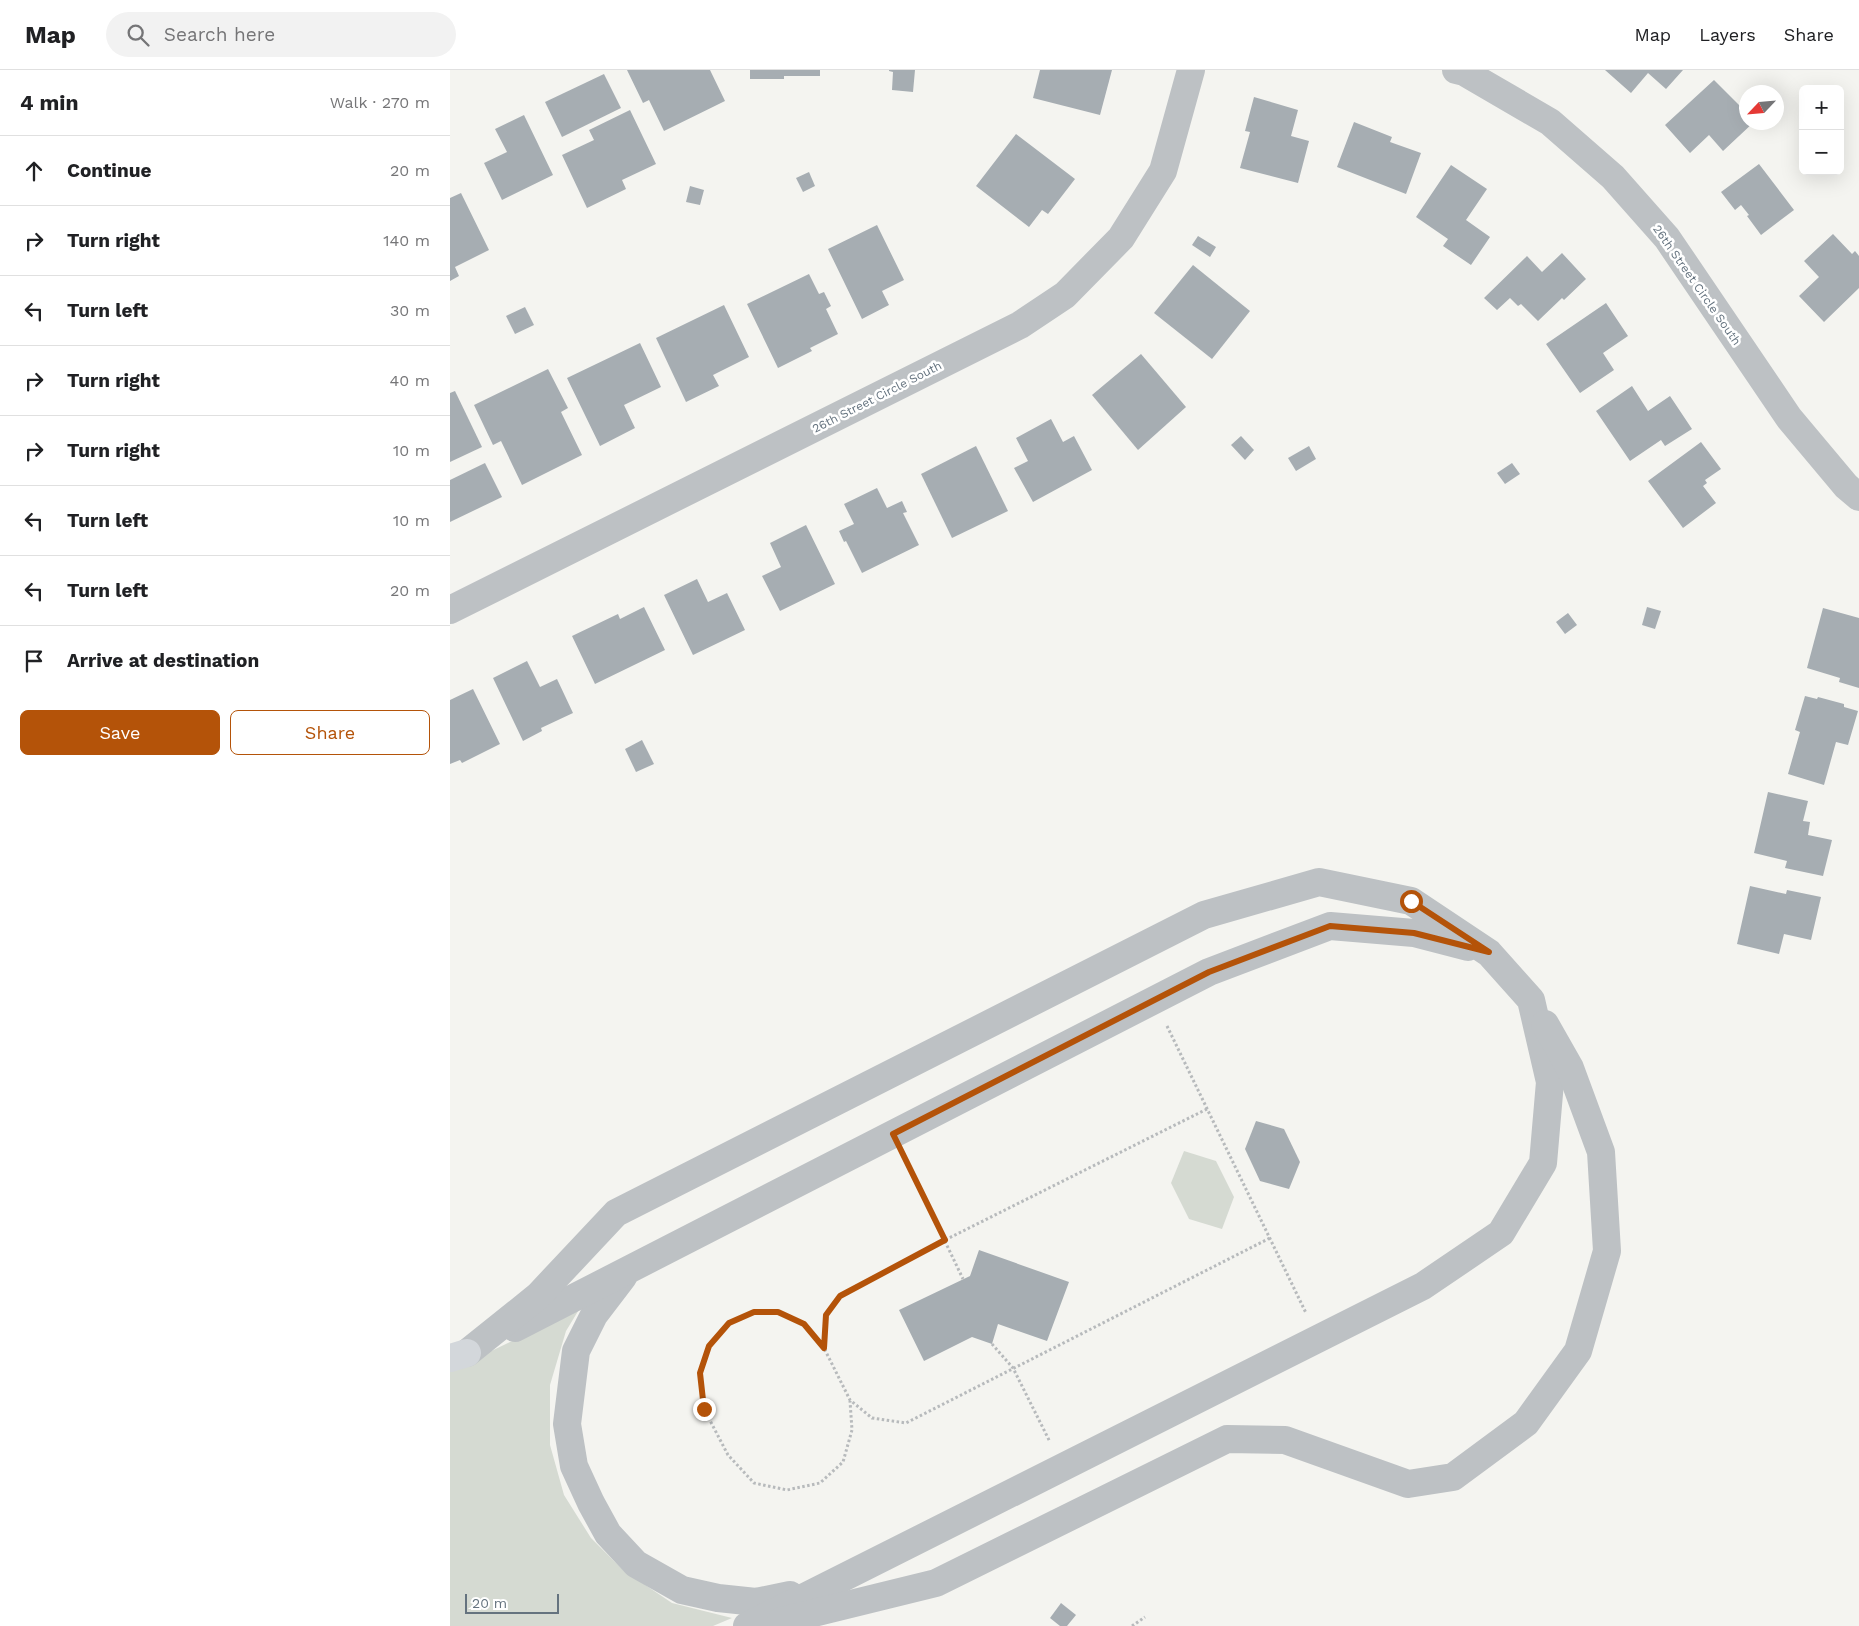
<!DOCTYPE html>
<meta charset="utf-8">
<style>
:root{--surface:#fff;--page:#f2f2f2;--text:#202124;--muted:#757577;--line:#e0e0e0;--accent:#b45309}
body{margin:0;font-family:"Work Sans",sans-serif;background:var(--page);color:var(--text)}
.controls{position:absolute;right:15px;top:15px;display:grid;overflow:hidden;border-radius:8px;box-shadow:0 5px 20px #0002}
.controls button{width:45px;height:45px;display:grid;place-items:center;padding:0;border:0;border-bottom:1px solid var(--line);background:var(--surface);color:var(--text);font:25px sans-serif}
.compass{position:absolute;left:1289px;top:15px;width:45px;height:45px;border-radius:50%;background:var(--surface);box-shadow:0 5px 20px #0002;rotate:244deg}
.scale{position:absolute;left:15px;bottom:12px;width:94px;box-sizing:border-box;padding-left:5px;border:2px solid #65737f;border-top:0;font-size:14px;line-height:18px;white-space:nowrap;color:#65737f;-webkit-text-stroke:4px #fff;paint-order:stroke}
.stop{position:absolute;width:15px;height:15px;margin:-11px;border:4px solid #b45309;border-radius:50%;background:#fff}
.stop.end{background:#b45309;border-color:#fff;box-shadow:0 1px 5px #0008}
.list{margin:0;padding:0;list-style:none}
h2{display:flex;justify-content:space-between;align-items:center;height:65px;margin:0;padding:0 20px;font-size:21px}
h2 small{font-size:16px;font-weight:400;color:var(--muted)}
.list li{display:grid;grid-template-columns:32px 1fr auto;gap:15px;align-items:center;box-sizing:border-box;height:70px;padding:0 20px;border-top:1px solid var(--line)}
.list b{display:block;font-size:19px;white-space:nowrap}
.list em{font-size:16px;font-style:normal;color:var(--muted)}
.actions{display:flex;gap:10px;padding:15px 20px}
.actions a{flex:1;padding:11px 0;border:1px solid var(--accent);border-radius:8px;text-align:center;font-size:18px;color:var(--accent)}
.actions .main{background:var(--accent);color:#fff}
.icon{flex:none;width:28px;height:28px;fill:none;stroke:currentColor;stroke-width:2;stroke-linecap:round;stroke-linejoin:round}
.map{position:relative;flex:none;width:1409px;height:1556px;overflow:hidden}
header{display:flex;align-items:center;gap:30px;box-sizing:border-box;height:70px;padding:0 25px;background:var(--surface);border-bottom:1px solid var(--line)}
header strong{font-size:24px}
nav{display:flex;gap:28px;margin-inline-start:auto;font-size:18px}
.search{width:350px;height:45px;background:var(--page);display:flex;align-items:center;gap:12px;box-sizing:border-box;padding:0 18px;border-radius:28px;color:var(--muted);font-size:19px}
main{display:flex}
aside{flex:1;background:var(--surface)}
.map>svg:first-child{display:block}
.green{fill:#d5dad2}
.building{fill:#a6adb2}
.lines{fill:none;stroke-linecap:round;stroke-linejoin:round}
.path{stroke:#b7babc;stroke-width:3;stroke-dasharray:2.5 2.5;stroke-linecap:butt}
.minor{stroke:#bdc1c4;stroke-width:28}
.highway{stroke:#d3d7db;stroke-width:28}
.route{stroke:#b45309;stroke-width:6}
.labels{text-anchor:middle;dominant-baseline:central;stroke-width:5;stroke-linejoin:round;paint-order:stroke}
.street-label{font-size:12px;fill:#65737f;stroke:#fff}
</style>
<header>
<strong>Map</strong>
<div class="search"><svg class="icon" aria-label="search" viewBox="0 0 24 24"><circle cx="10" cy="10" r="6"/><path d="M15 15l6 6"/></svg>Search here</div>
<nav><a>Map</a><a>Layers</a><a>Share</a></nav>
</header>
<main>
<aside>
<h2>4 min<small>Walk · 270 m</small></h2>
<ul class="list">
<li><svg class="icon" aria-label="ahead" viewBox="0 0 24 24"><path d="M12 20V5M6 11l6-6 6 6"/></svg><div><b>Continue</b></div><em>20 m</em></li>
<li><svg class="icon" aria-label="right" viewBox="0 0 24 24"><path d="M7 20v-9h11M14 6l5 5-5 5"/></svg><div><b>Turn right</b></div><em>140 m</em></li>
<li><svg class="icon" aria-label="left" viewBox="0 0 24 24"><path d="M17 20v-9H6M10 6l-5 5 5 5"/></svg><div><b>Turn left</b></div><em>30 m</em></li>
<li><svg class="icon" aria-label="right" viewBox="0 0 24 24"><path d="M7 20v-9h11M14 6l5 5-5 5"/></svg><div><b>Turn right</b></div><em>40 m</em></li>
<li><svg class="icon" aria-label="right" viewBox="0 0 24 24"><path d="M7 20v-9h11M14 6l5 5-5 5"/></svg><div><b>Turn right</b></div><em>10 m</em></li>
<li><svg class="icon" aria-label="left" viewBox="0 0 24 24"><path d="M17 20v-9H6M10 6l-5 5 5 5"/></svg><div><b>Turn left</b></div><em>10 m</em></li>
<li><svg class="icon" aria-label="left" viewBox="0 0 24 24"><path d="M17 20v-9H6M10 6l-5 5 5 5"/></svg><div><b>Turn left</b></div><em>20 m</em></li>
<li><svg class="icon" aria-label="arrive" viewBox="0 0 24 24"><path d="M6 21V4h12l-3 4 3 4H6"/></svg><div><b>Arrive at destination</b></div></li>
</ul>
<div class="actions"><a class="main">Save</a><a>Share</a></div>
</aside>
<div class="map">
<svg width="1409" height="1556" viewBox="0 0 1409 1556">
<rect width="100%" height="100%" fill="#f4f4f0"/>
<g class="green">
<path d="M734,1081l32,10 18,36 -12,32 -33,-10 -18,-36z"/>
<path d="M130,1238l-14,23 -16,54v60l14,50 27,43 32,32 49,33 60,15 -19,8h-263v-255z"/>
</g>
<g class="building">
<path d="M177,0h83l15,31 -61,30 -15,-31 -6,3z"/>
<path d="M300,0h70v6h-36v3h-34z"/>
<path d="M439,0h26l-2,22 -21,-2 1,-18 -4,-1z"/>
<path d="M590,0h72l-12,45 -67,-17z"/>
<path d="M1155,0h78l-17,19 -18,-16 -17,20z"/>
<path d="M154,4l17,34 -59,29 -17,-35z"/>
<path d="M1264,10l32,32v10h8l-31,29 -14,-16 -19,18 -25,-28z"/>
<path d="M804,27l44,13 -7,26 18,5 -11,42 -58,-15 10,-36 -5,-1z"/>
<path d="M180,40l26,54 -34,16 4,9 -39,19 -25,-53 32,-15 -5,-10z"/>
<path d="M74,45l29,60 -51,25 -18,-37 23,-11 -12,-23z"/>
<path d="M904,52l38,15 -2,5 31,11 -15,41 -69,-27z"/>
<path d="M566,64l59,45 -27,35 -6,-4 -13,17 -53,-41z"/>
<path d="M1309,94l35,46 -33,25 -14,-19 2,-1 -8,-10 -6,5 -14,-18z"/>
<path d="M1001,95l36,24 -21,31 24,17 -19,28 -28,-19 5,-7 -32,-22z"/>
<path d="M359,102l6,14 -12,6 -7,-14z"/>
<path d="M240,116l14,4 -4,15 -14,-3z"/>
<path d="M11,123l28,57 -34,17 4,9 -9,5v-83z"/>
<path d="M427,155l27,55 -22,11 7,14 -27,14 -34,-70z"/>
<path d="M1383,164l19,20 3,-3 4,5v32l-35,34 -25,-26 20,-19 -15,-16z"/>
<path d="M748,166l18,11 -6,10 -18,-12z"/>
<path d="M1112,183l24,26 -22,21 -2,-2 -24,23 -17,-17 -3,2 -8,-8 -13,12 -13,-12 43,-42 15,16z"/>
<path d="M743,195l57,46 -38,48 -58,-46z"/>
<path d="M359,204l10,20 5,-2 7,14 -5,3 12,25 -28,14 2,3 -34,17 -31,-64z"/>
<path d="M1156,233l22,33 -25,17 11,17 -34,23 -34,-49z"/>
<path d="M274,235l25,52 -36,18 6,11 -33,16 -30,-64z"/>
<path d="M75,237l9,18 -19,9 -9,-18z"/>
<path d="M190,273l21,44 -37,18 11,23 -35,18 -33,-68z"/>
<path d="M691,284l45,53 -48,43 -46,-55z"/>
<path d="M98,299l20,39 -7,4 21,43 -60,30 -21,-44 -8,4 -19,-40z"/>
<path d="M1182,316l16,25 22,-15 22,33 -27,17 -4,-6 -31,21 -34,-50z"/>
<path d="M5,321l27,56 -32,15v-69z"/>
<path d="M601,349l12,23 11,-6 18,34 -59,32 -19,-34 14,-7 -12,-23z"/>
<path d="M791,366l13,14 -9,10 -14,-15z"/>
<path d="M1251,372l20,27 -16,11 2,3 -4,3 13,17 -33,25 -35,-47z"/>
<path d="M526,376l32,65 -56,27 -31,-64z"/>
<path d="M859,376l7,13 -20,12 -8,-13z"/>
<path d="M35,393l17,34 -52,25v-42z"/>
<path d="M1062,393l8,11 -15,10 -8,-11z"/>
<path d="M427,418l10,20 15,-7 5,11 -4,1 16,32 -57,28 -16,-32 -2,1 -5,-11 15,-7 -10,-20z"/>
<path d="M356,455l29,59 -55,27 -18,-35 19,-9 -11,-24z"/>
<path d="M247,509l11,23 19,-9 18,37 -52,25 -29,-60z"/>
<path d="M194,537l21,43 -70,34 -23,-48 46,-22 2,5z"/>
<path d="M1197,537l14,4 -6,18 -13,-4z"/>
<path d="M1373,538l36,10v70l-20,-6 1,-4 -33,-10z"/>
<path d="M1118,543l9,12 -12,9 -9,-12z"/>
<path d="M77,591l13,26 17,-8 16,34 -32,15 1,3 -19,10 -30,-63z"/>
<path d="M23,619l27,55 -38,19 -2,-3 -10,4v-64z"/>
<path d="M1355,626l12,3 1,-2 26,7v3l14,4 -10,34 -12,-3 -12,43 -36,-11 12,-42 -5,-2z"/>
<path d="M192,670l12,24 -18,8 -11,-23z"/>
<path d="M1318,722l40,9 -5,20 7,1 -2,13 24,5 -9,36 -38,-8 2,-7 -33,-8z"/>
<path d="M1300,816l36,8 1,-4 34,7 -10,43 -27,-6 -5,20 -42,-10z"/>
<path d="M806,1051l28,8 16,33 -11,27 -29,-8 -15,-32z"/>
<path d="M529,1180l90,32 -22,59 -49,-17 -6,20 -20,-7 -48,24 -25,-51 71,-34z"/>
<path d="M611,1533l15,12 -9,11h-7l-10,-8z"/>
</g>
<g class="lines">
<g class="path">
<path d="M717,956l139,287"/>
<path d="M757,1039l-262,131 -105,56 -14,19 -2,33 26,52 22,18 34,5 364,-185"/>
<path d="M456,1090l57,119"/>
<path d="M542,1274l21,24 37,74"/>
<path d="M374,1277l-20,-23 -26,-12h-24l-25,11 -20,23 -9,27 4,36 24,46 26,28 33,7 33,-7 23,-21 9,-32 -2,-29"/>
<path d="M682,1556l13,-9"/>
</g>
<g class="minor">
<path d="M1006,0l8,2 86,50 63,55 54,61 122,180 57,68 13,11"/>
<path d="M0,540l570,-285 45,-30 56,-57 42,-67 28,-101"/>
<path d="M173,1207l-29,38 -18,36 -9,73 7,42 17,37 17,31 28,30 46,26 36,8 38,4 34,-7"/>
<path d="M65,1258l694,-356 121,-46 84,7 54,14"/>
<path d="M17,1283l71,-57 78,-83 588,-298 115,-33 92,19 78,52 42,47 19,82 -7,81 -42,70 -78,53 -676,340"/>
<path d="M331,1551l155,-38 291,-144 58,1 123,44 45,-7 73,-54 52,-72 29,-100 -6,-99 -31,-84 -25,-44"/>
</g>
<path class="highway" d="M0,1288l17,-5"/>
</g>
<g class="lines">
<path class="route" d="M254,1339l-4,-36 9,-27 20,-23 25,-11h24l26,12 20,24 2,-33 14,-19 105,-56 -52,-106 316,-162 121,-46 84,7 75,19 -78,-51"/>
</g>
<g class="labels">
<g class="street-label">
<text transform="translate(1247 215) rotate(55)">26th Street Circle South</text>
<text transform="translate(427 327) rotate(-27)">26th Street Circle South</text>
</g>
</g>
</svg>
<div class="controls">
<button>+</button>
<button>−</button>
</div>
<svg class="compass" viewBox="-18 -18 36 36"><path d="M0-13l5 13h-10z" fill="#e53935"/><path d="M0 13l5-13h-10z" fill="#757577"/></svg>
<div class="scale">20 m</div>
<div class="stop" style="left:961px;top:831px"></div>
<div class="stop end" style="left:254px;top:1339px"></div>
</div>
</main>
